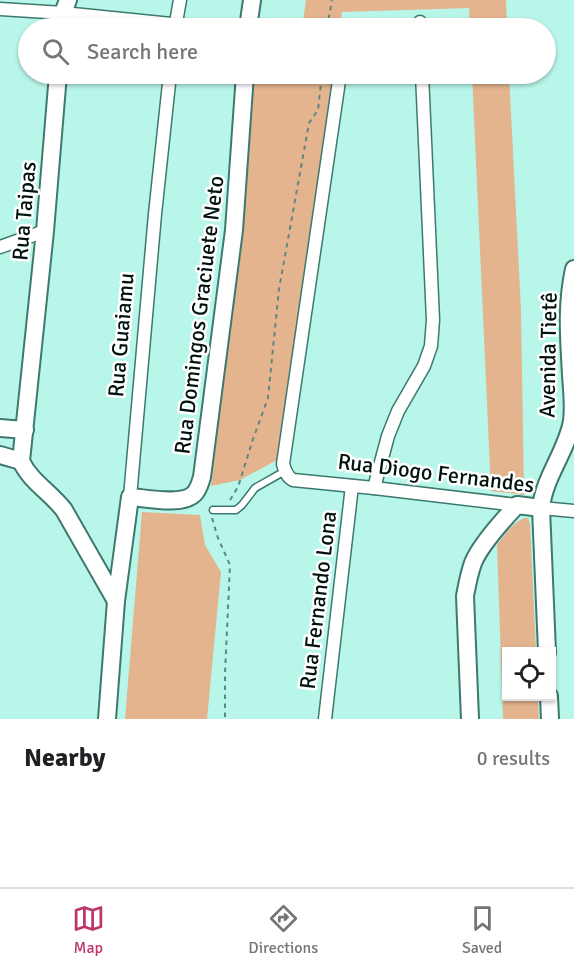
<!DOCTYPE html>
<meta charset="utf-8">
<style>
:root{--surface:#fff;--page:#f6f6f6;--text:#202124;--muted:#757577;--line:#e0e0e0;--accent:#bf346b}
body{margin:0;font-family:Signika,sans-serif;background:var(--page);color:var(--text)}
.controls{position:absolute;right:18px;bottom:18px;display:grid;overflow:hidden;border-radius:0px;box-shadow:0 2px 4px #0004}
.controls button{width:54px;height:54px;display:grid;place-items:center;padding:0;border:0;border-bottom:2px solid var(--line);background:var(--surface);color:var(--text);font:30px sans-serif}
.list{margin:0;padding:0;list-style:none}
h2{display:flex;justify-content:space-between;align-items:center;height:78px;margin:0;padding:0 24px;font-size:26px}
h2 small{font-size:20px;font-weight:400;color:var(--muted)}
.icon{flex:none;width:33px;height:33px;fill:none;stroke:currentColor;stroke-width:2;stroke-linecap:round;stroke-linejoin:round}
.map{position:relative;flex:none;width:574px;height:719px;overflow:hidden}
.search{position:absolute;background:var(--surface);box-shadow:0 2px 4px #0004;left:18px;right:18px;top:18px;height:66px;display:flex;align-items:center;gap:15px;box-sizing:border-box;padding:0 21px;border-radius:33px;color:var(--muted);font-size:22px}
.sheet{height:168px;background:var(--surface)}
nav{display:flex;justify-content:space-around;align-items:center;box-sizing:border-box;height:84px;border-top:2px solid var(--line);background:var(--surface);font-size:16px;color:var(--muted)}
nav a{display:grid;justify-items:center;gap:3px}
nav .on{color:var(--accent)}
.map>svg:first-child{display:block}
.green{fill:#e3b48e}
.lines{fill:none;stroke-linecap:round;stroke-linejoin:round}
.lane-casing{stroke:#3d796e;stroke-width:9}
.street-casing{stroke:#3d796e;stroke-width:15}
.secondary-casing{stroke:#3d796e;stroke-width:20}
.path{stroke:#5e877f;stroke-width:2;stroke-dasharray:4.5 4.5;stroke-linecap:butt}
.lane{stroke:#fff;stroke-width:6}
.street{stroke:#fff;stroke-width:12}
.secondary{stroke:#fff;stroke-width:16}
.labels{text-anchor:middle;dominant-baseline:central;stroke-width:5;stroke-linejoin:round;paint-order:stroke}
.street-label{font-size:22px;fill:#00120e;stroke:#fff}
</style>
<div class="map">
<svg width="574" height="719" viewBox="0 0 574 719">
<rect width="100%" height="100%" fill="#b8f6ea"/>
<g class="green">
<path d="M306,0h200l1,28h-37l-1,-20 -127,4 -2,16h-38z"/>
<path d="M253,74h80l-56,386 -37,20 -29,6 28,-248z"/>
<path d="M472,74h37l12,236 3,185 -33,-4z"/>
<path d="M142,512l58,3 5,30 16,27 -14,147h-82z"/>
<path d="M524,518h4l2,6 6,127 -30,1v44l32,1 1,22h-36l-6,-174c8,-10 15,-22 27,-27z"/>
</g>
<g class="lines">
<defs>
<path id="lane" d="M213,510h23l6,-5 13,-17 30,-17"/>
<g id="street">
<path d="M0,9l63,4 148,15"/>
<path d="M420,22v6"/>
<path d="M175,28l5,-28"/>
<path d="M340,74l-57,390c2,7 4,13 10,16l81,8 143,17"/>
<path d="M0,247l45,-16"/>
<path d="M374,488l14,-52 10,-25 26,-45 7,-20 2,-26 -11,-246"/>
<path d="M130,497l25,-283 15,-140"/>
<path d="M541,508l33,3"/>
<path d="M325,719l27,-233"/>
</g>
<g id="secondary">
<path d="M62,28l1,-15 5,-13"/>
<path d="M248,28l4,-28"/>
<path d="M58,74l-13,157 -24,230c9,20 29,31 43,49l52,91"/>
<path d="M0,428l25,2"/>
<path d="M0,455l21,6"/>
<path d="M547,652l-6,-144c3,-31 26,-57 31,-87 2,-15 0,-31 -1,-46 -2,-38 -5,-68 3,-106"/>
<path d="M549,696l1,23"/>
<path d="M107,719l9,-118 14,-104c16,1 52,9 64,-3 5,-5 6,-11 8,-17l32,-247 11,-156"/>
<path d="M470,719l-5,-123c2,-11 4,-22 8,-33 7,-18 30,-43 44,-58l24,3"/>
</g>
</defs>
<use href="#lane" class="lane-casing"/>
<use href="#street" class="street-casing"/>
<use href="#secondary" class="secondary-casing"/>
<g class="path">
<path d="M327,28l5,-28"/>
<path d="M230,500l8,-13 15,-48 15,-41 11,-109 30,-166 9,-13 4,-36"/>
<path d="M212,518l6,20 12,27 -5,108v46"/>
</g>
<use href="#lane" class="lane"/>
<use href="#street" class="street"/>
<use href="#secondary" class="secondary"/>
</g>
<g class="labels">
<g class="street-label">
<text transform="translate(24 211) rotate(-85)">Rua Taipas</text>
<text transform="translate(199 315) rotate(-83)">Rua Domingos Graciuete Neto</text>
<text transform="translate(121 335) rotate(-85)">Rua Guaiamu</text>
<text transform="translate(548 355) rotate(-89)">Avenida Tietê</text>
<text transform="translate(436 473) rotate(7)">Rua Diogo Fernandes</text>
<text transform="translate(318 600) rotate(-83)">Rua Fernando Lona</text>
</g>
</g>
</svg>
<div class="controls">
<button><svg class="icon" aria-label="locate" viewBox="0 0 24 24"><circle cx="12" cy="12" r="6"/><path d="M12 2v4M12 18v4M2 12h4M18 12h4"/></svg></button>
</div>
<div class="search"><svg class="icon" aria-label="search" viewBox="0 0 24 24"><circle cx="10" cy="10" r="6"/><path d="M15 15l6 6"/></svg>Search here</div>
</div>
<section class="sheet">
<h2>Nearby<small>0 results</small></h2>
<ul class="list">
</ul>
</section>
<nav>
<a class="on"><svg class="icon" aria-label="map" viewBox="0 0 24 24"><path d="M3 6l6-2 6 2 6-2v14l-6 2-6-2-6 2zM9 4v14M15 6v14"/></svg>Map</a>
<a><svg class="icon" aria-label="directions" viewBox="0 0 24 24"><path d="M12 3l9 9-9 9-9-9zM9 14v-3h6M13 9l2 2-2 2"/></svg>Directions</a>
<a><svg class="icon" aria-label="saved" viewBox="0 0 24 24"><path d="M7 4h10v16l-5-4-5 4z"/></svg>Saved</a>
</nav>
